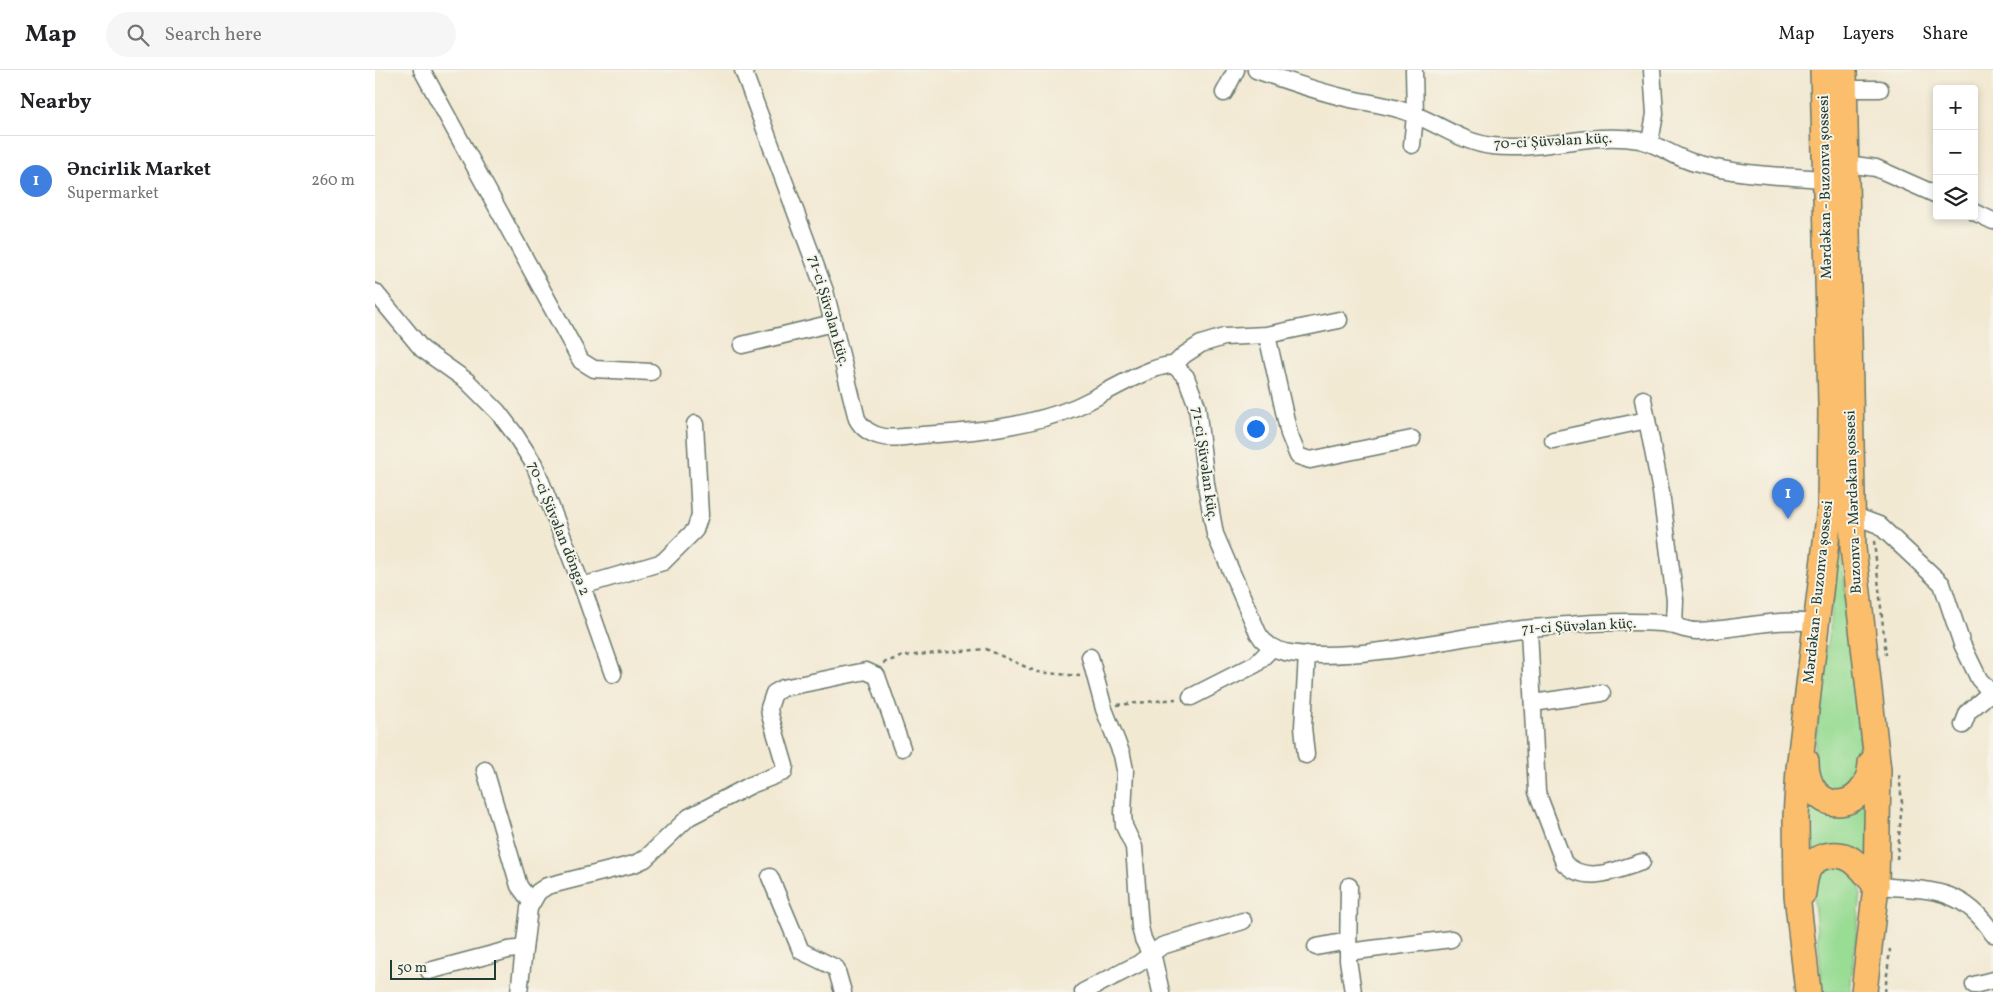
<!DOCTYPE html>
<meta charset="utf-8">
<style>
:root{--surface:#fff;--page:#f6f6f6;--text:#202124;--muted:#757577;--line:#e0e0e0;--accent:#b5179e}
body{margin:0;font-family:Vollkorn,serif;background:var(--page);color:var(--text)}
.controls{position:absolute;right:15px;top:15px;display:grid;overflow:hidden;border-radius:5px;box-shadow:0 2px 8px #0003}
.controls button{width:45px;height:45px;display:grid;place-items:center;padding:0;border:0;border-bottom:1px solid var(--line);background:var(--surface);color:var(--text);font:25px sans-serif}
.scale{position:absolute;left:15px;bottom:12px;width:106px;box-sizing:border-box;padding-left:5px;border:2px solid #1f3d34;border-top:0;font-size:14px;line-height:18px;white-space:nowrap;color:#1f3d34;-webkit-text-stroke:4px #f7f3e8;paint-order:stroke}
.you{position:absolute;left:880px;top:358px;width:18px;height:18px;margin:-12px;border:4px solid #fff;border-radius:50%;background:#1a73e8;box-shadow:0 0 0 8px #1a73e833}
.badge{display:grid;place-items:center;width:32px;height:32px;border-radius:50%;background:var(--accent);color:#fff;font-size:16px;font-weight:700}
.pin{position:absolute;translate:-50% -41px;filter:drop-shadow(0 1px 2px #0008)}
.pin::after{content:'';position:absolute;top:26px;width:18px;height:15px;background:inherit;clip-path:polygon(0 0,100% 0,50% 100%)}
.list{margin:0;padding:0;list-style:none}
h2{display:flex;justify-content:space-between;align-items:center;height:65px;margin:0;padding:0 20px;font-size:21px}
h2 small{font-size:16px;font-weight:400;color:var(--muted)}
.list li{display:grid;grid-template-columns:32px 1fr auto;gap:15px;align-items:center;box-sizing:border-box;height:90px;padding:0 20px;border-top:1px solid var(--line)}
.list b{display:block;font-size:19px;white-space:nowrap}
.list p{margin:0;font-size:16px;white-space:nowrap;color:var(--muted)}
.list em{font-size:16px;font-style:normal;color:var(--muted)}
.icon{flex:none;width:28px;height:28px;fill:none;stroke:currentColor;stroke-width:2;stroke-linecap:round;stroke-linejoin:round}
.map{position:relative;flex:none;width:1618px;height:922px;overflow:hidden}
header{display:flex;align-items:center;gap:30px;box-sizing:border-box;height:70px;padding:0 25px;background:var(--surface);border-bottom:1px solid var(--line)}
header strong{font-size:24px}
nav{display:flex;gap:28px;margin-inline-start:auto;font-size:18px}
.search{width:350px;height:45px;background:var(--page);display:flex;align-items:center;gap:12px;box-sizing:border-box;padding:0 18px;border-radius:28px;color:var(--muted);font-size:19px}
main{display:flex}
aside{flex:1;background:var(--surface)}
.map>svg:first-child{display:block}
.green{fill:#99dc94;stroke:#5c8c64}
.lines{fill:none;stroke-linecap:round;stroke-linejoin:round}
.street-casing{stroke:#69796c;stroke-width:19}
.primary-casing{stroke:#69796c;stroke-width:28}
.path{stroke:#69796c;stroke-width:2.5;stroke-dasharray:4 4;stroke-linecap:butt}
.street{stroke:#fff;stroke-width:16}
.primary{stroke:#fabe6d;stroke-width:25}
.labels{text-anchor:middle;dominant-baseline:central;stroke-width:4;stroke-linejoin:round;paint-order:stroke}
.street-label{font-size:15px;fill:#1f3d34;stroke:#f7f3e8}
</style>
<header>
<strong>Map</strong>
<div class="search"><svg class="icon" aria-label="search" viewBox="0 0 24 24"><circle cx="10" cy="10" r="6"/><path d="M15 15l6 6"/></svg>Search here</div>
<nav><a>Map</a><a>Layers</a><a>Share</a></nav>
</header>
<main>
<aside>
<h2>Nearby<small></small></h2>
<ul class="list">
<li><span class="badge" style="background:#3f7fe0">1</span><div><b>Əncirlik Market</b><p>Supermarket</p></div><em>260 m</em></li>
</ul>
</aside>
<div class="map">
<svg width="1618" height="922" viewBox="0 0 1618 922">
<rect width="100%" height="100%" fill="#f7f3e8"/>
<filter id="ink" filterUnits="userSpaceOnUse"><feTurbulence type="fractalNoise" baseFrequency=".02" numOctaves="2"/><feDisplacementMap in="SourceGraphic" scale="10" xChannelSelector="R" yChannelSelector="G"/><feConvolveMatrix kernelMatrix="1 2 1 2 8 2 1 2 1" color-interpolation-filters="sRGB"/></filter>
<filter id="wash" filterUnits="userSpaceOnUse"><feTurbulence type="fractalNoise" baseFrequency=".0096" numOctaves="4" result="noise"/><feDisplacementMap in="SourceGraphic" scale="20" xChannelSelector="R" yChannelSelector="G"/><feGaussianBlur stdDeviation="1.12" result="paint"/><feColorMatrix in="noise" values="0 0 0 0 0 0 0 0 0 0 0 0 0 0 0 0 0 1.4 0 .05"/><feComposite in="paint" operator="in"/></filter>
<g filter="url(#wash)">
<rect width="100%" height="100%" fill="#f2e9d3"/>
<g class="green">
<path d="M1465,468l22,221 -3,18 -14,13h-13l-11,-6 -8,-23z"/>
<path d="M1431,722l64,2 -2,67 -63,-3z"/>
<path d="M1466,794l18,16 2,14 -11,98h-27l-10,-101 8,-22z"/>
</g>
</g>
<g filter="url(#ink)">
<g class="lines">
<defs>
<g id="street">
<path d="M47,0l159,291 13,8 57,3"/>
<path d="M368,0l82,221 32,128c6,11 15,16 27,18 12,2 26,-1 38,-2 52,-3 105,-8 154,-28 24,-10 74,-43 98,-42l12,12 11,29 9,78 9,50 43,99c12,22 41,22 64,22 70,0 140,-20 210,-27 42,-4 86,-8 129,-5 13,1 23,8 36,8 41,-1 81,-15 121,-7"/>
<path d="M881,0c28,10 57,20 86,27 20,5 40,7 59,13 32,9 58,32 91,36 49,6 99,-15 147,-6 20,4 36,18 56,23 42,12 87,13 131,16"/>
<path d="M1470,19h35"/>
<path d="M849,23l12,-23"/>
<path d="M1275,72l5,-28 -3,-44"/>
<path d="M1037,75l3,-29 -1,-46"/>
<path d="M1472,94l29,4 61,27"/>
<path d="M1599,142l19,9"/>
<path d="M0,222l47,57 45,32 31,31 16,21 20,31 48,122 31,88"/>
<path d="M892,265l22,99 9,22 12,4 102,-21"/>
<path d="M367,275l91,-22"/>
<path d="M799,295l10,-10 17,-11 23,-7 43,-2 72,-15"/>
<path d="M1268,329l18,93 14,108 -1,25"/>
<path d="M1178,370l94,-20"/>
<path d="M1477,445l27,10 63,59 20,60 17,35 14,16"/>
<path d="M207,516l81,-24 32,-32 5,-15 -5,-91"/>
<path d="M1154,559l8,163 27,71c22,22 53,7 78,-1"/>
<path d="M715,587l14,52 18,46 3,15 -2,44 1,12 10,21 6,80 3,12 11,22 7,31"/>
<path d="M816,627l65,-33 16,-16"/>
<path d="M1158,633l69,-10"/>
<path d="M1588,655l5,-13 22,-19"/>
<path d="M931,685l-3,-28 4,-73"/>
<path d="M110,700l34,116 12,16"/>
<path d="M395,807l31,74 35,17 7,24"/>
<path d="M974,816l-1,74 5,32"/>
<path d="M1501,816c50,4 87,0 117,48"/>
<path d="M941,877l32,-6"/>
<path d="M973,882l103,-13"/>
<path d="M54,901l79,-21 16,-2"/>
<path d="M1599,915l19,-5"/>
<path d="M144,922l10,-84 9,-16 9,-6 87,-22 11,-5 44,-42 62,-32 33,-13 1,-6 -15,-51 -1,-7 5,-15 9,-5 83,-17 11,5 25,72"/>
<path d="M708,922l55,-28 24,-18 81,-25"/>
</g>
<g id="primary">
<path d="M1469,0l9,478 25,222 -2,116 -12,106"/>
<path d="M1431,691c0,56 62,55 65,2"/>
<path d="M1428,823c1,-7 2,-17 5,-23 7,-16 31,-19 44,-10 10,7 17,17 24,26"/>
<path d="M1433,922l-11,-97 -1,-78 3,-48 31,-261 1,-104 -8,-334"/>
</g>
</defs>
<use href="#street" class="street-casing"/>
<use href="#primary" class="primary-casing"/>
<g class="path">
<path d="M1499,471l12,114"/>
<path d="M508,593l20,-7 83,-7 51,23 43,4"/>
<path d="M742,635l59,-6"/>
<path d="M1522,789l5,-56 -3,-29"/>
<path d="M1510,922l5,-43"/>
</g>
<use href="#street" class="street"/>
<use href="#primary" class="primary"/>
</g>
</g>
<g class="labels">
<g class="street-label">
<text transform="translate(1178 72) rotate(-3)">70-ci Şüvəlan küç.</text>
<text transform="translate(1451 117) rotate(-91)">Mərdəkan - Buzonva şossesi</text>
<text transform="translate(453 241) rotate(74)">71-ci Şüvəlan küç.</text>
<text transform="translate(829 394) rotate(82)">71-ci Şüvəlan küç.</text>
<text transform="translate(1479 432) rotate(-92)">Buzonva - Mərdəkan şossesi</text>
<text transform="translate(183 459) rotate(68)">70-ci Şüvəlan döngə 2</text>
<text transform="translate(1444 522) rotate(-84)">Mərdəkan - Buzonva şossesi</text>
<text transform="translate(1204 557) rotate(-3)">71-ci Şüvəlan küç.</text>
</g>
</g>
</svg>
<div class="controls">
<button>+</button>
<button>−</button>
<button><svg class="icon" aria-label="layers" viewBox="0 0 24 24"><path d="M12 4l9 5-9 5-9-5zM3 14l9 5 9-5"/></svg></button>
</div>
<div class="scale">50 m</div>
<div class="you"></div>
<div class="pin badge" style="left:1413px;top:449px;background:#3f7fe0">1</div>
</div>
</main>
